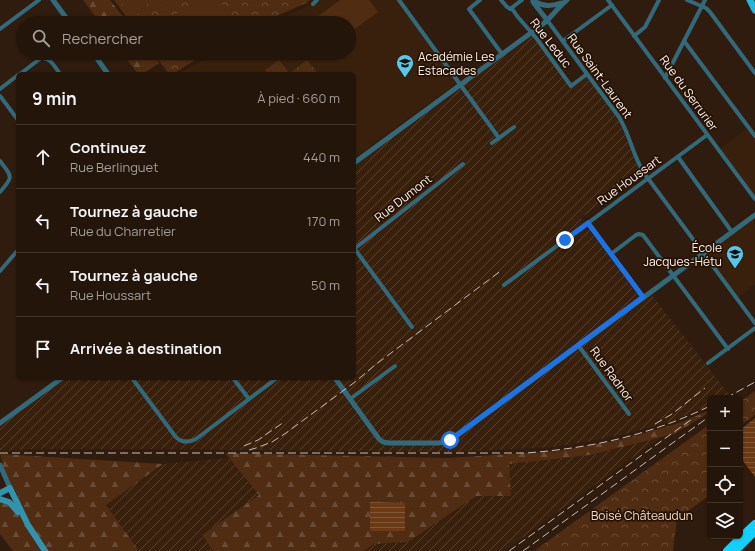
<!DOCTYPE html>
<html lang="fr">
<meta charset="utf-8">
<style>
:root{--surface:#24150a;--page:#2c1e13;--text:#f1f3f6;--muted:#a39f9c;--line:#41342b}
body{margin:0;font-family:Manrope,sans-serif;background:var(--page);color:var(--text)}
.controls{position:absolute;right:12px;bottom:12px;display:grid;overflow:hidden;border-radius:6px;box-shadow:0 1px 3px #0004}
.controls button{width:36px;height:36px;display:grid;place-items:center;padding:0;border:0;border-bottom:1px solid var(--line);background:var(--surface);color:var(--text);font:20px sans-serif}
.stop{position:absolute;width:12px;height:12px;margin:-9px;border:3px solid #1a73e8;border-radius:50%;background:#fff}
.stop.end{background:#1a73e8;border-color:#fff;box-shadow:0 1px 4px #0008}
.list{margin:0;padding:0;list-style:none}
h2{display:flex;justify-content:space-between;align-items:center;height:52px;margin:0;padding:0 16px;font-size:17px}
h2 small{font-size:13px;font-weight:400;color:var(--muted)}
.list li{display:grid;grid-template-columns:26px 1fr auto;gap:12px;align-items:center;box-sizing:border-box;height:64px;padding:0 16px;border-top:1px solid var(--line)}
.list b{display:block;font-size:15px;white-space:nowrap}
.list p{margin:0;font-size:13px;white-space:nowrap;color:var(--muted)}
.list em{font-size:13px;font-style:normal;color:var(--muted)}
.icon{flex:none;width:22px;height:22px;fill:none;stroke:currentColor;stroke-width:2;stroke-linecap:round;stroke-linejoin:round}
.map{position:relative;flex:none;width:755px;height:551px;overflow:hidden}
.search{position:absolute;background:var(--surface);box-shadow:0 1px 3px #0004;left:16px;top:16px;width:340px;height:44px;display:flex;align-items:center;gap:10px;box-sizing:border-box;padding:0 14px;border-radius:22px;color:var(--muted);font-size:15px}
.panel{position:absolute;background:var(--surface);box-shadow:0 1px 3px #0004;left:16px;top:72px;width:340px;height:308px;border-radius:6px}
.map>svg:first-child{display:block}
.built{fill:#39200d}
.industrial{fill:url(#industrial-furrows)}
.forest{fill:url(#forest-firs)}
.park{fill:url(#park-crowns)}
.garden{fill:#4f2c12}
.water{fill:url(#water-rules)}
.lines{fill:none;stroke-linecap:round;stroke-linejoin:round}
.minor{stroke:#326a7b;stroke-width:4}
.tertiary{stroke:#326a7b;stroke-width:5}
.secondary{stroke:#3194af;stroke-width:6}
.primary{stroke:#28b4d7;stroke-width:7}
.motorway{stroke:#12d1fc;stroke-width:8}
.rail{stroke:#cabcb3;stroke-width:1;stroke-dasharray:8 4;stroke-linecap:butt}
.route{stroke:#1a73e8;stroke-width:5}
.labels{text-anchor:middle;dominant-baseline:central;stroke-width:3.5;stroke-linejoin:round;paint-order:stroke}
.street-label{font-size:12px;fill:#fef2eb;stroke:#251205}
.poi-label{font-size:12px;fill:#fef2eb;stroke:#251205;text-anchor:start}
.park-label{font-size:12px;fill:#f7d7c2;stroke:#251205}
</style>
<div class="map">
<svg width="755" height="551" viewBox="0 0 755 551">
<defs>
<pattern id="industrial-furrows" width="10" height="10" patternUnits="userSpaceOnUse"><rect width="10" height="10" fill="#39200d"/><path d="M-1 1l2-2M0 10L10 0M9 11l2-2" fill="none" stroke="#574130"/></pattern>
<pattern id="forest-firs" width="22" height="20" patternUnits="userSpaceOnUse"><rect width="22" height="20" fill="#4f2c12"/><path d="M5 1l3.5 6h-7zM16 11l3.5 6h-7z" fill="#694b35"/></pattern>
<pattern id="park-crowns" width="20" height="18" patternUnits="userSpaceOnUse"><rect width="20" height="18" fill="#4f2c12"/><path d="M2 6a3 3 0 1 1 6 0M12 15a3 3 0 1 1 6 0" fill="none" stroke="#694b35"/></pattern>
<pattern id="water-rules" width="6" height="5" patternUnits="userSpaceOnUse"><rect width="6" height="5" fill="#693a15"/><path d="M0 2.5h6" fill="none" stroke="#805737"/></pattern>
</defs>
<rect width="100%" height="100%" fill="#301c0e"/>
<g class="built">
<path d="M317,0h80l61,82 -104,76v-84h-176l38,-21h133v-30h-78l37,-17z"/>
<path d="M747,129l8,10v58l-35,-48z"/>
<path d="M755,212v72l-18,14 -34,-45z"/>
</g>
<g class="industrial">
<path d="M529,32l42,55 15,-11 32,43 23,55 -60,44 6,7 55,76 9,-7 80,103 -2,1h-19v8l-42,16 -43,12 -34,7 -38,6 -100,5 -294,-3h-129l-30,2v-30l59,-43h295v-217z"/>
<path d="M661,437l-157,114h-140l10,-7 34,-2 68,-46h35l-2,-32 81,-9z"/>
<path d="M229,458l30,37 -57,40 11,16h-74l-33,-46 57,-41z"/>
</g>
<g class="forest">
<path d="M83,0h27l18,23h-28z"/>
<path d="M122,53h29l8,10 -16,11h-5z"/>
<path d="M710,410v2l-36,22 -84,21 -81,9 2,32h-35l-68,46 -34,2 -10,7h-151l-11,-16 57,-40 -34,-42 223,5 110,-7 66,-12 58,-17z"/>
<path d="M0,454l163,10 -57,41 33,46h-126l-13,-17v-34l5,2 13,-2v-5l-12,-19z"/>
</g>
<g class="park">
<path d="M114,0h196l-4,3 -45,20h-130z"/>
<path d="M153,53h53l-33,21h-4z"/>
<path d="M307,60l11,14h-29z"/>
<path d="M755,391v24l-15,11v-24z"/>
<path d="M710,424v71l-33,24 -4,32h-139z"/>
</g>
<g class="garden">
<path d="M120,0h32l-18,17h-4z"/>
<path d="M158,0h29l-19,13z"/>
<path d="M201,0h19l13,23h-75z"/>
<path d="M340,0h29l9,12 -29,21v-10h-40z"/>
<path d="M157,53h35l-23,13 -5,-2z"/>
<path d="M279,60l9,11 -3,3h-17l-3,-4z"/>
</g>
<g class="water">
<path d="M755,418v59l-15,-20v-27z"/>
<path d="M370,502l35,1v28h-35z"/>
</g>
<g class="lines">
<g class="minor">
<path d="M399,0l100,138"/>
<path d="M480,0l-11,9 33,45"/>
<path d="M501,0l6,7 6,3 4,6 20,23 34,47 16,-12"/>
<path d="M608,0l147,199"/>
<path d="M687,0l19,8 4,4 45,61"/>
<path d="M313,4l4,-4"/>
<path d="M510,9l12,-9"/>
<path d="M547,20l72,97c11,18 14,39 25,56l111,150"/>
<path d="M0,29l39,-29"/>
<path d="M634,36l11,-9 14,-27"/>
<path d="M563,41l49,-36"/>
<path d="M684,41l71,95"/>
<path d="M20,74l21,-16c9,-1 14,9 19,16"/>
<path d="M176,74h4"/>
<path d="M665,78l40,-78"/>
<path d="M0,89l18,-14"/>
<path d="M0,96l18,24"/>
<path d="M492,143l22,-16"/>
<path d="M678,157l54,75"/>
<path d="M0,161c12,16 14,15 0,31"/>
<path d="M588,223l55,74"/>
<path d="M354,248l58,79"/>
<path d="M354,249l109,-85"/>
<path d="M611,254l25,-19 3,-1 4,1 85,114"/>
<path d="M0,271l18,-21"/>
<path d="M504,285l203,-150"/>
<path d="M578,345l51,69"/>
<path d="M708,363l47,-35"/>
<path d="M132,378l43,58c6,7 13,7 21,3l81,-61"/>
<path d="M233,378l16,21"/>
<path d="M350,399l45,-33"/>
</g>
<g class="tertiary">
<path d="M53,0l17,23"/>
<path d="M533,0c9,7 18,7 28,3"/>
<path d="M533,2l14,18"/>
<path d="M93,53l15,21"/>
<path d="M354,163l189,-139c9,-7 15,-17 24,-24"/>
<path d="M335,378l44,61 4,3 6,1h50l8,-1 8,-5 300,-222"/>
<path d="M0,423l62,-45"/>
<path d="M0,465l10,23"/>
</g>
<g class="secondary">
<path d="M0,493l10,-5 18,37 17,26"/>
<path d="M0,499l9,3 9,10"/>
</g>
<path class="primary" d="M750,0l5,10"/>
<g class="motorway">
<path d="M727,551l14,-14 14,-13"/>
<path d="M735,551l18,-18"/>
</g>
<g class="rail">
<path d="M726,398l29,-16"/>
<path d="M655,424l17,-10 33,-26"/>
<path d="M244,446l14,-6 26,-18"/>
<path d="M249,450l7,-2 16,-6 14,-9 69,-51 20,-17 127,-95"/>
<path d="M0,453h526c66,-5 124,-18 184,-47"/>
<path d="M509,551l183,-132"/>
<path d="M523,551l187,-135"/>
</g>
</g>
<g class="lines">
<path class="route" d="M450,440l193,-143 -55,-74 -23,17"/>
</g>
<defs>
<symbol id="school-pin" viewBox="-11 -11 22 30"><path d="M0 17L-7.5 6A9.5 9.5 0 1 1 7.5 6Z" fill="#5bc7e7" stroke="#251205"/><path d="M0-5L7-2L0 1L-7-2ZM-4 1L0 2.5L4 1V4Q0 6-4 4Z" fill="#111"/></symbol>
</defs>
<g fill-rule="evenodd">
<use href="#school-pin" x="395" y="53" width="20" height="27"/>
<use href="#school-pin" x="725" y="244" width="20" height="27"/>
</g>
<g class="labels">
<g class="street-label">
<text transform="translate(551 43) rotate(52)">Rue Leduc</text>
<text transform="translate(600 76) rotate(54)">Rue Saint-Laurent</text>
<text transform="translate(689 93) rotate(54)">Rue du Serrurier</text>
<text transform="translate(629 180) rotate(-36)">Rue Houssart</text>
<text transform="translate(403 198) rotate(-38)">Rue Dumont</text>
<text transform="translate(612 374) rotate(54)">Rue Radnor</text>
</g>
<g class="poi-label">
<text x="418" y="56">Académie Les<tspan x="418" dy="14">Estacades</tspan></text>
<text x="722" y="247" text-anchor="end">École<tspan x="722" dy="14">Jacques-Hétu</tspan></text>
</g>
<g class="park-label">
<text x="642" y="515">Boisé Châteaudun</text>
</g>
</g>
</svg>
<div class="controls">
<button>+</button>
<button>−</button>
<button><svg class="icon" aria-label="locate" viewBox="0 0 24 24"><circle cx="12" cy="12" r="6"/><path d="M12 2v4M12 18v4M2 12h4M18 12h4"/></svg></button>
<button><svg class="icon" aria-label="layers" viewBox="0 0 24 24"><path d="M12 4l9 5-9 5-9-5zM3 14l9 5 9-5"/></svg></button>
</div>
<div class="stop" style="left:450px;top:440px"></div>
<div class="stop end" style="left:565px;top:240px"></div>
<div class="search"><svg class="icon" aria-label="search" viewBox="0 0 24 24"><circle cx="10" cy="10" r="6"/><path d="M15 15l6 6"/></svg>Rechercher</div>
<section class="panel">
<h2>9 min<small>À pied · 660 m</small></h2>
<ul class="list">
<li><svg class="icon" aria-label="ahead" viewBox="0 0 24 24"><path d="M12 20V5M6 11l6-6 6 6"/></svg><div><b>Continuez</b><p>Rue Berlinguet</p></div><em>440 m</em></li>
<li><svg class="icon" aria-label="left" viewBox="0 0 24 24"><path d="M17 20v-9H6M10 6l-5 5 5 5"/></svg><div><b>Tournez à gauche</b><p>Rue du Charretier</p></div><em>170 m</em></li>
<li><svg class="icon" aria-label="left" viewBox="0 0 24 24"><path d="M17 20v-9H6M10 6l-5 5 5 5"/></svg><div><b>Tournez à gauche</b><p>Rue Houssart</p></div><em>50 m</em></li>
<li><svg class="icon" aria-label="arrive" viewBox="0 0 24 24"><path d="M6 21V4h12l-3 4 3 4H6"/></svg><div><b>Arrivée à destination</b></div></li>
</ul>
</section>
</div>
